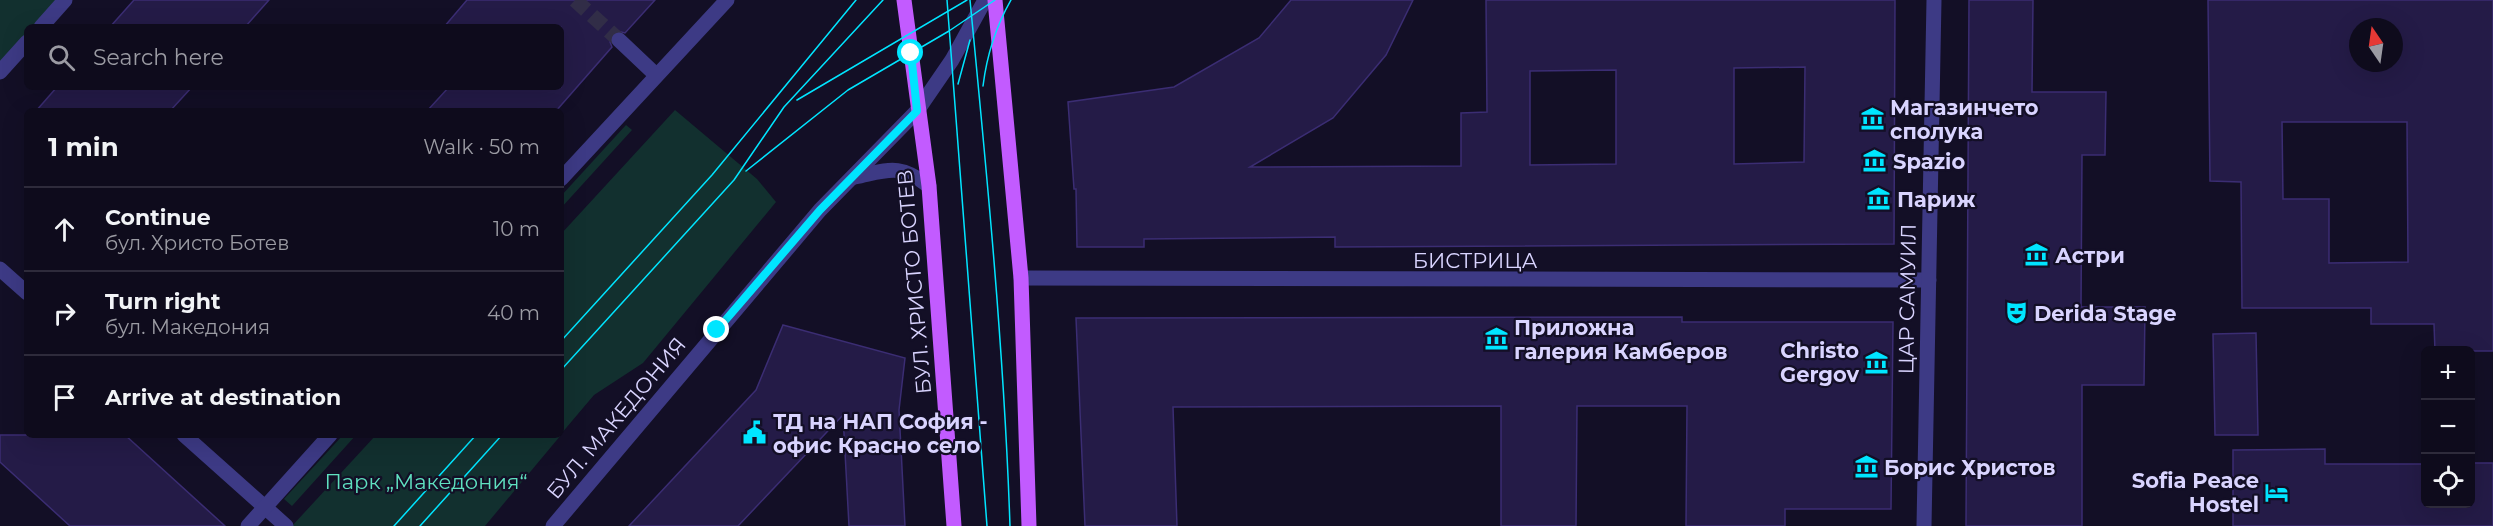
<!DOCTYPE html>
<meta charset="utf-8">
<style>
:root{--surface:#0e0b1c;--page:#1c1929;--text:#f1f3f6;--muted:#9b9ba3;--line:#2e2b3b}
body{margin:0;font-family:Montserrat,sans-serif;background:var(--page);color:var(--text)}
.controls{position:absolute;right:18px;bottom:18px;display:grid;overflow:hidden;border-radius:9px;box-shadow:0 6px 24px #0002}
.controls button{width:54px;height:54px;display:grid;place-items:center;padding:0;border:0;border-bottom:2px solid var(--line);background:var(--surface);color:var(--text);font:30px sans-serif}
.compass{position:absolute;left:2349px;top:18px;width:54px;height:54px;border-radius:50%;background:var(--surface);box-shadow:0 6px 24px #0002;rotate:347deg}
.stop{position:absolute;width:18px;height:18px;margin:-14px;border:4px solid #00e5ff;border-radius:50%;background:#fff}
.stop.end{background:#00e5ff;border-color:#fff;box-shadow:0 2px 6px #0008}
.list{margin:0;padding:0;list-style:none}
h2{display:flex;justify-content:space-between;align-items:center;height:78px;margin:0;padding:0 24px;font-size:26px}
h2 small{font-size:20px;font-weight:400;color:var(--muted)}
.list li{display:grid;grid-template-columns:39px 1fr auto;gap:18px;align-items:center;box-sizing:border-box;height:84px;padding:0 24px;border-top:2px solid var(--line)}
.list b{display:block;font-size:22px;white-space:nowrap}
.list p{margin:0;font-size:20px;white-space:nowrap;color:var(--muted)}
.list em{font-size:20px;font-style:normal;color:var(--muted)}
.icon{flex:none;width:33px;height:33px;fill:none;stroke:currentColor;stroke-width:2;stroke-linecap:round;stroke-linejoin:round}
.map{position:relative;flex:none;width:2493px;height:526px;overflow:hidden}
.search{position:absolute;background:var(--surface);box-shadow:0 6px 24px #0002;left:24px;top:24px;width:540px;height:66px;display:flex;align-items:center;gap:15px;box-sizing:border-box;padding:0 21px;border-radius:9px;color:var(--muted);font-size:22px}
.panel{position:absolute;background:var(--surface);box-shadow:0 6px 24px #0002;left:24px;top:108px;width:540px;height:330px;border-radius:9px}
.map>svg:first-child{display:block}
.green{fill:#12302f}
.building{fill:#241b47;stroke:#3b2d73;stroke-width:1.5;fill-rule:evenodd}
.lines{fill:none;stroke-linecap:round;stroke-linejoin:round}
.minor-tunnel{stroke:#312d47;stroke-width:15;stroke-dasharray:15 8;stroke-linecap:butt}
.minor{stroke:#3d3a85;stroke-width:15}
.major{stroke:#c25bff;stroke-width:15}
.tram{stroke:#00e5ff;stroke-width:1.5}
.route{stroke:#00e5ff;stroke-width:8}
.labels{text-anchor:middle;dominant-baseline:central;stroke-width:4.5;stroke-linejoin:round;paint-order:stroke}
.poi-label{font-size:21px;font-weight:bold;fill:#d9d4ff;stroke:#130f26;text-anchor:start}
.street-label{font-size:21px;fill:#d9d4ff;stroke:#130f26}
.park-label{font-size:21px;fill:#5fe0c0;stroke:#130f26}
</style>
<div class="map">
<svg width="2493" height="526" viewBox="0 0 2493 526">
<rect width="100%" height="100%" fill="#130f26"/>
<g class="green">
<path d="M0,0h65l-25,27h-13v15l-27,30z"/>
<path d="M675,110l82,69 19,23 -133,161 -49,32 -33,39v-200z"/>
<path d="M626,125l6,5 -71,78v-12z"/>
<path d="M343,435h13l-64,71 -8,-7z"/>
<path d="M376,435h185l-76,91h-193z"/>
</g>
<g class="building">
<path d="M134,0h135l-24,27h-135z"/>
<path d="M467,0h188l-30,33 -8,-2 -5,3 -2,8 2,5 -56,64h-129l22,-24h112v-60h-117z"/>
<path d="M1291,0h122l-27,55 -53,63 -83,49 211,-1v-53l26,-1 -1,-112h409l-1,244 -559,3v-10l-191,2v8h-67l-1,-58h-2l-6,-87 106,-15 85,-49zM1805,67l-1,95 -70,2v-96zM1616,70v94l-86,1v-94z"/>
<path d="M1969,0h64l-1,92h74l-1,63h-23l-1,152h64l-1,78h-62v141h-116z"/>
<path d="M2208,0h285v351h-58l-1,-27h-63v-16h-129l-1,-126 -31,-1zM2358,27h36v36h-36zM2282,122h125l1,140 -79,1v-64h-46z"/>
<path d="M57,87h135l-22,24h-134z"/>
<path d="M1682,317v5h211l-2,187h-106v17h-99l1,-120h-110l-1,120h-75v-120l-328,1 4,119h-92l-9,-208z"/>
<path d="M783,325l122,33 -6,52 6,116h-56l-6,-111 -105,111h-109l127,-136z"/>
<path d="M2256,333l2,102h-43l-2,-101z"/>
<path d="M0,435h125l100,91h-155l-70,-64z"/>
<path d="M2325,449v15h101v40h44v-41h23v63h-260v-76z"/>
</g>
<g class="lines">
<path class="minor-tunnel" d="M575,0l44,40"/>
<g class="minor">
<path d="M41,27l24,-27"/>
<path d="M619,40l37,35"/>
<path d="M0,72l27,-30"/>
<path d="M855,177c34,-7 44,-14 74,9"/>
<path d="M561,179l166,-179"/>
<path d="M0,269l27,24"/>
<path d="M1021,278l908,2"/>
<path d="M184,435l102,91"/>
<path d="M248,526l82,-91"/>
<path d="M553,526l267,-316 97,-99 35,-51 33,-60"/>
<path d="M1924,526l10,-526"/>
</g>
<g class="major">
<path d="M904,0l25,186 25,340"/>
<path d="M995,0l26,278 8,248"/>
</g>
<g class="tram">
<path d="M947,0l40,526"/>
<path d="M970,0c17,175 34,350 40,526"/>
<path d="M958,84l12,-44"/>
<path d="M983,86c4,-32 12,-58 28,-86"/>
<path d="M797,100l170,-100"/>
<path d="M746,171l102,-81 101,-59 46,-31"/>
<path d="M561,341l151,-166 144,-175"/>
<path d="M561,370l173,-190 50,-73 99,-107"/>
<path d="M394,526l82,-91"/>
<path d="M420,526l82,-91"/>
</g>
</g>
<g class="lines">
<path class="route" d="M717,330l103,-120 97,-99 -6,-58"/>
</g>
<defs>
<symbol id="museum-bare" viewBox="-9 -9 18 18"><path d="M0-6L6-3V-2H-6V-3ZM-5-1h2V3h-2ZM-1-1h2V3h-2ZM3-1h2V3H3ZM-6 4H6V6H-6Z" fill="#00e5ff" stroke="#130f26" stroke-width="2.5" paint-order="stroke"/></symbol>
<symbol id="theatre-bare" viewBox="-9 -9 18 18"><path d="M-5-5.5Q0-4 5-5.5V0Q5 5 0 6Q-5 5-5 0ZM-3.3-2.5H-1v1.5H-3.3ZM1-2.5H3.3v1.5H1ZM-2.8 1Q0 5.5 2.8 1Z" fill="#00e5ff" stroke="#130f26" stroke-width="2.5" paint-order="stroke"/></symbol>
<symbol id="civic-bare" viewBox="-9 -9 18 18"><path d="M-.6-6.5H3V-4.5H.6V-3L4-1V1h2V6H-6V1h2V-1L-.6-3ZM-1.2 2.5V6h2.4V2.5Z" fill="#00e5ff" stroke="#130f26" stroke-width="2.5" paint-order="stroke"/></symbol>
<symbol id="hotel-bare" viewBox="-9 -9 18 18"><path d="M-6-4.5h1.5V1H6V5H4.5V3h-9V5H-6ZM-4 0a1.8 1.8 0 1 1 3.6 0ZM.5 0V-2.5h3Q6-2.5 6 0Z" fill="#00e5ff" stroke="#130f26" stroke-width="2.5" paint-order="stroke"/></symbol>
</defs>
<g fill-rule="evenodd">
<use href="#museum-bare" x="1856" y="102" width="33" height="33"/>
<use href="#museum-bare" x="1858" y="144" width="33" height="33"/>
<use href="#museum-bare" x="1862" y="182" width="33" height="33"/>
<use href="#museum-bare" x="2020" y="238" width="33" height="33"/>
<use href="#theatre-bare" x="2000" y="296" width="33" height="33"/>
<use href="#museum-bare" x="1480" y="322" width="33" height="33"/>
<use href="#museum-bare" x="1860" y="346" width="33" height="33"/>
<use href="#civic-bare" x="738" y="416" width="33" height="33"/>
<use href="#museum-bare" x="1850" y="450" width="33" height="33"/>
<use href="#hotel-bare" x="2260" y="476" width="33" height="33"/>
</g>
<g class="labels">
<g class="poi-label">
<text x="1890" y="107">Магазинчето<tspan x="1890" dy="24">сполука</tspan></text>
<text x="1893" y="161">Spazio</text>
<text x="1897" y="199">Париж</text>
<text x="2055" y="255">Астри</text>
<text x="2034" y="313">Derida Stage</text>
<text x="1514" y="327">Приложна<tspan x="1514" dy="24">галерия Камберов</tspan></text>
<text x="1859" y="350" text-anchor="end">Christo<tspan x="1859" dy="24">Gergov</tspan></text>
<text x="773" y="421">ТД на НАП София -<tspan x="773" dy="24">офис Красно село</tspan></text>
<text x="1884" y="467">Борис Христов</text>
<text x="2259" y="480" text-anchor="end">Sofia Peace<tspan x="2259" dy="24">Hostel</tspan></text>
</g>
<g class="street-label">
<text x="1475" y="260">БИСТРИЦА</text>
<text transform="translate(914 282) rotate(-95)">БУЛ. ХРИСТО БОТЕВ</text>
<text transform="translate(1907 299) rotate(-89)">ЦАР САМУИЛ</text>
<text transform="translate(616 418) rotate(-50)">БУЛ. МАКЕДОНИЯ</text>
</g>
<g class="park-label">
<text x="426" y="481">Парк „Македония“</text>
</g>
</g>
</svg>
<div class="controls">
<button>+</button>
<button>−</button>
<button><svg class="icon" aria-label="locate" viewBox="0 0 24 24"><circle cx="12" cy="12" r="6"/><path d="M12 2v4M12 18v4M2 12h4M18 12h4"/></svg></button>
</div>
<svg class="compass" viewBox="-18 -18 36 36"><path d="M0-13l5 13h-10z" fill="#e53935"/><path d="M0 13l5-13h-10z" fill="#9b9ba3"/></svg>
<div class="stop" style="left:911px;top:53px"></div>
<div class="stop end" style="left:717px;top:330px"></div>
<div class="search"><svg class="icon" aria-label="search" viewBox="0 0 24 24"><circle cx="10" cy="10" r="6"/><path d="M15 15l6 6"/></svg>Search here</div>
<section class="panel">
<h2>1 min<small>Walk · 50 m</small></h2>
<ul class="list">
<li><svg class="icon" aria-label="ahead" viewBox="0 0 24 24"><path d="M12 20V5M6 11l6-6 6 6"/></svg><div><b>Continue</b><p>бул. Христо Ботев</p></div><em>10 m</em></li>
<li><svg class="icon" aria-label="right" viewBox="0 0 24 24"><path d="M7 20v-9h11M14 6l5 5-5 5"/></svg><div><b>Turn right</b><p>бул. Македония</p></div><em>40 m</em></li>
<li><svg class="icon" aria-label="arrive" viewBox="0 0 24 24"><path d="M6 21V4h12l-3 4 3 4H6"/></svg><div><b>Arrive at destination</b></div></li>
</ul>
</section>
</div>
